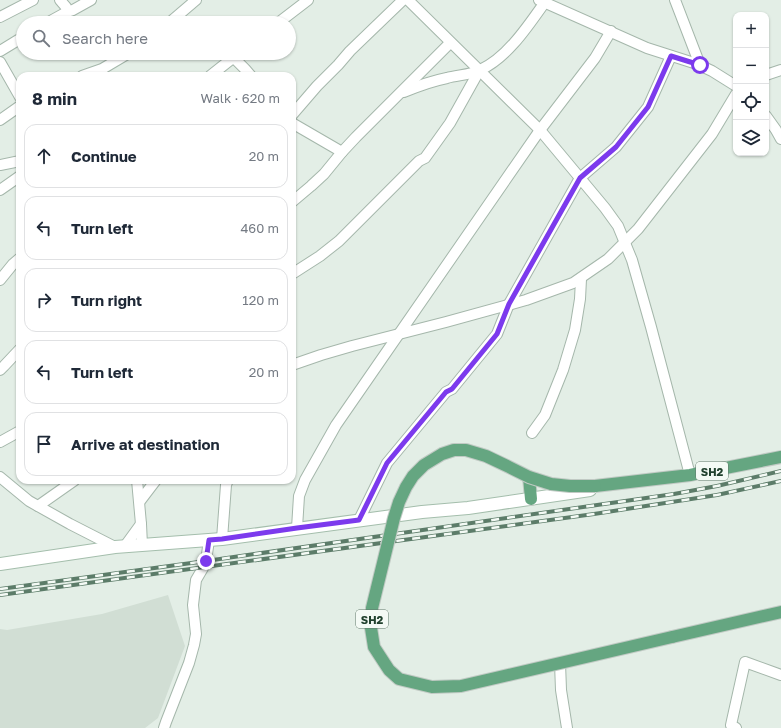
<!DOCTYPE html>
<meta charset="utf-8">
<style>
:root{--surface:#fff;--page:#f6f6f7;--text:#1f2937;--muted:#747a83;--line:#e0e1e3}
body{margin:0;font-family:"Golos Text",sans-serif;background:var(--page);color:var(--text)}
.controls{position:absolute;right:12px;top:12px;display:grid;overflow:hidden;border-radius:8px;box-shadow:0 1px 3px #0004}
.controls button{width:36px;height:36px;display:grid;place-items:center;padding:0;border:0;border-bottom:1px solid var(--line);background:var(--surface);color:var(--text);font:20px sans-serif}
.stop{position:absolute;width:12px;height:12px;margin:-9px;border:3px solid #7c3aed;border-radius:50%;background:#fff}
.stop.end{background:#7c3aed;border-color:#fff;box-shadow:0 1px 4px #0008}
.list{margin:0;padding:0;list-style:none}
h2{display:flex;justify-content:space-between;align-items:center;height:52px;margin:0;padding:0 16px;font-size:17px}
h2 small{font-size:13px;font-weight:400;color:var(--muted)}
.list li{display:grid;grid-template-columns:26px 1fr auto;gap:12px;align-items:center;box-sizing:border-box;height:64px;margin:0 8px 8px;padding:0 8px;border:1px solid var(--line);border-radius:12px}
.list b{display:block;font-size:15px;white-space:nowrap}
.list em{font-size:13px;font-style:normal;color:var(--muted)}
.icon{flex:none;width:22px;height:22px;fill:none;stroke:currentColor;stroke-width:2;stroke-linecap:round;stroke-linejoin:round}
.map{position:relative;flex:none;width:781px;height:728px;overflow:hidden}
.search{position:absolute;background:var(--surface);box-shadow:0 1px 3px #0004;left:16px;top:16px;width:280px;height:44px;display:flex;align-items:center;gap:10px;box-sizing:border-box;padding:0 14px;border-radius:22px;color:var(--muted);font-size:15px}
.panel{position:absolute;background:var(--surface);box-shadow:0 1px 3px #0004;left:16px;top:72px;width:280px;height:412px;border-radius:12px}
.map>svg:first-child{display:block}
.built{fill:#d1ded4}
.lines{fill:none;stroke-linecap:round;stroke-linejoin:round}
.street-casing{stroke:#a5b7ab;stroke-width:12}
.secondary-casing{stroke:#a4beac;stroke-width:14}
.primary-casing{stroke:#c1cac4;stroke-width:14}
.street{stroke:#fff;stroke-width:10}
.secondary{stroke:#fff;stroke-width:12}
.primary{stroke:#65a681;stroke-width:12}
.rail-casing{stroke:#5c7c69;stroke-width:4}
.rail{stroke:#f4faf5;stroke-width:2.5;stroke-dasharray:8;stroke-linecap:butt}
.primary-bridge-casing{stroke:#c1cac4;stroke-width:14;stroke-linecap:butt}
.primary-bridge{stroke:#65a681;stroke-width:12}
.route{stroke:#7c3aed;stroke-width:5}
.labels{text-anchor:middle;dominant-baseline:central;stroke-width:3;stroke-linejoin:round;paint-order:stroke}
.shield{fill:#f4faf5;stroke:#60786a;stroke-width:1}
.shield-label{font-size:11px;font-weight:bold;fill:#21412e}
</style>
<div class="map">
<svg width="781" height="728" viewBox="0 0 781 728">
<rect width="100%" height="100%" fill="#e3eee6"/>
<path class="built" d="M168,595l17,51 -27,72 -13,10h-145v-99l7,1 95,-16z"/>
<g class="lines">
<defs>
<g id="street">
<path d="M60,0l6,7 1,5"/>
<path d="M408,0l132,130 65,78 13,18 14,34 19,67 39,148"/>
<path d="M539,0l108,48 50,16 15,7 24,15"/>
<path d="M675,0l25,65"/>
<path d="M0,17l33,-17"/>
<path d="M47,23l20,-11 6,-2 18,-10"/>
<path d="M169,23l27,-23"/>
<path d="M278,23l30,-23"/>
<path d="M0,51l23,-14"/>
<path d="M234,58l11,11 6,7"/>
<path d="M0,62l20,35"/>
<path d="M766,75l15,-5"/>
<path d="M82,76l20,-7 27,-16"/>
<path d="M210,76l29,-23"/>
<path d="M404,92c14,-6 28,-11 43,-14 10,-3 24,-3 33,-8 27,-12 48,-44 65,-68"/>
<path d="M292,115l25,-29 21,-21 12,-14 53,-51"/>
<path d="M766,116l10,14 5,9"/>
<path d="M0,120l20,-14"/>
<path d="M292,123l50,29"/>
<path d="M0,165l20,-4"/>
<path d="M0,190l20,-14"/>
<path d="M292,202l19,-16 13,-12 18,-22 14,-15 94,-94"/>
<path d="M292,274l28,-18 19,-15 80,-80 6,-3 25,-35 29,-52"/>
<path d="M0,280l13,-16 7,-6"/>
<path d="M292,365l29,-10 31,-9 94,-24 80,-22 47,-17 35,-24 30,-30 74,-95 24,-40"/>
<path d="M0,370l4,-4 16,-17"/>
<path d="M532,433l13,-18 18,-45 12,-40 5,-31 1,-20"/>
<path d="M0,442l20,-11"/>
<path d="M0,477l29,24 41,23 45,23"/>
<path d="M137,480l4,44 1,21"/>
<path d="M140,501l16,-21"/>
<path d="M38,506l37,-26"/>
<path d="M359,520l28,-57 59,-71 6,-3 45,-55 12,-30 71,-126 36,-31 32,-40 23,-51"/>
<path d="M297,528l2,-32 6,-16 31,-55 204,-295 55,-72 16,-27"/>
<path d="M222,539l4,-54 2,-5"/>
<path d="M125,546l16,-22"/>
<path d="M560,663l1,27 6,38"/>
<path d="M164,728l2,-6 23,-59 5,-18 2,-11 -3,-29 3,-25 7,-12 3,-7 3,-21"/>
<path d="M736,728l-5,-3 14,-63 36,13"/>
</g>
<path id="secondary" d="M0,564l115,-17 107,-8 200,-27 46,-4 122,-18"/>
<g id="primary">
<path d="M529,477l2,22"/>
<path d="M595,486l95,-11 91,-18"/>
<path d="M672,637l109,-25"/>
</g>
</defs>
<use href="#street" class="street-casing"/>
<use href="#secondary" class="secondary-casing"/>
<use href="#primary" class="primary-casing"/>
<use href="#street" class="street"/>
<use href="#secondary" class="secondary"/>
<use href="#primary" class="primary"/>
<defs>
<g id="rail">
<path d="M0,589l206,-28 468,-67 43,-8 64,-15"/>
<path d="M0,595l594,-81 123,-19 64,-14"/>
</g>
</defs>
<use href="#rail" class="rail-casing"/>
<use href="#rail" class="rail"/>
<defs>
<path id="primary-bridge" d="M595,486h-25l-19,-2 -22,-7 -20,-10 -23,-11 -20,-6h-12l-12,4 -18,11 -11,11 -7,11 -7,15 -5,16 -22,90 -1,20 3,19 15,23 10,9 33,8 29,-1 211,-49"/>
</defs>
<use href="#primary-bridge" class="primary-bridge-casing"/>
<use href="#primary-bridge" class="primary-bridge"/>
</g>
<g class="lines">
<path class="route" d="M206,561l3,-21 13,-1 75,-11 62,-8 28,-57 59,-71 6,-3 45,-55 12,-30 71,-126 36,-31 32,-40 23,-51 29,9"/>
</g>
<g class="labels">
<g class="shield">
<rect x="696" y="462" width="32" height="18" rx="3"/>
<rect x="356" y="610" width="32" height="18" rx="3"/>
</g>
<g class="shield-label">
<text x="712" y="471">SH2</text>
<text x="372" y="619">SH2</text>
</g>
</g>
</svg>
<div class="controls">
<button>+</button>
<button>−</button>
<button><svg class="icon" aria-label="locate" viewBox="0 0 24 24"><circle cx="12" cy="12" r="6"/><path d="M12 2v4M12 18v4M2 12h4M18 12h4"/></svg></button>
<button><svg class="icon" aria-label="layers" viewBox="0 0 24 24"><path d="M12 4l9 5-9 5-9-5zM3 14l9 5 9-5"/></svg></button>
</div>
<div class="stop" style="left:700px;top:65px"></div>
<div class="stop end" style="left:206px;top:561px"></div>
<div class="search"><svg class="icon" aria-label="search" viewBox="0 0 24 24"><circle cx="10" cy="10" r="6"/><path d="M15 15l6 6"/></svg>Search here</div>
<section class="panel">
<h2>8 min<small>Walk · 620 m</small></h2>
<ul class="list">
<li><svg class="icon" aria-label="ahead" viewBox="0 0 24 24"><path d="M12 20V5M6 11l6-6 6 6"/></svg><div><b>Continue</b></div><em>20 m</em></li>
<li><svg class="icon" aria-label="left" viewBox="0 0 24 24"><path d="M17 20v-9H6M10 6l-5 5 5 5"/></svg><div><b>Turn left</b></div><em>460 m</em></li>
<li><svg class="icon" aria-label="right" viewBox="0 0 24 24"><path d="M7 20v-9h11M14 6l5 5-5 5"/></svg><div><b>Turn right</b></div><em>120 m</em></li>
<li><svg class="icon" aria-label="left" viewBox="0 0 24 24"><path d="M17 20v-9H6M10 6l-5 5 5 5"/></svg><div><b>Turn left</b></div><em>20 m</em></li>
<li><svg class="icon" aria-label="arrive" viewBox="0 0 24 24"><path d="M6 21V4h12l-3 4 3 4H6"/></svg><div><b>Arrive at destination</b></div></li>
</ul>
</section>
</div>
